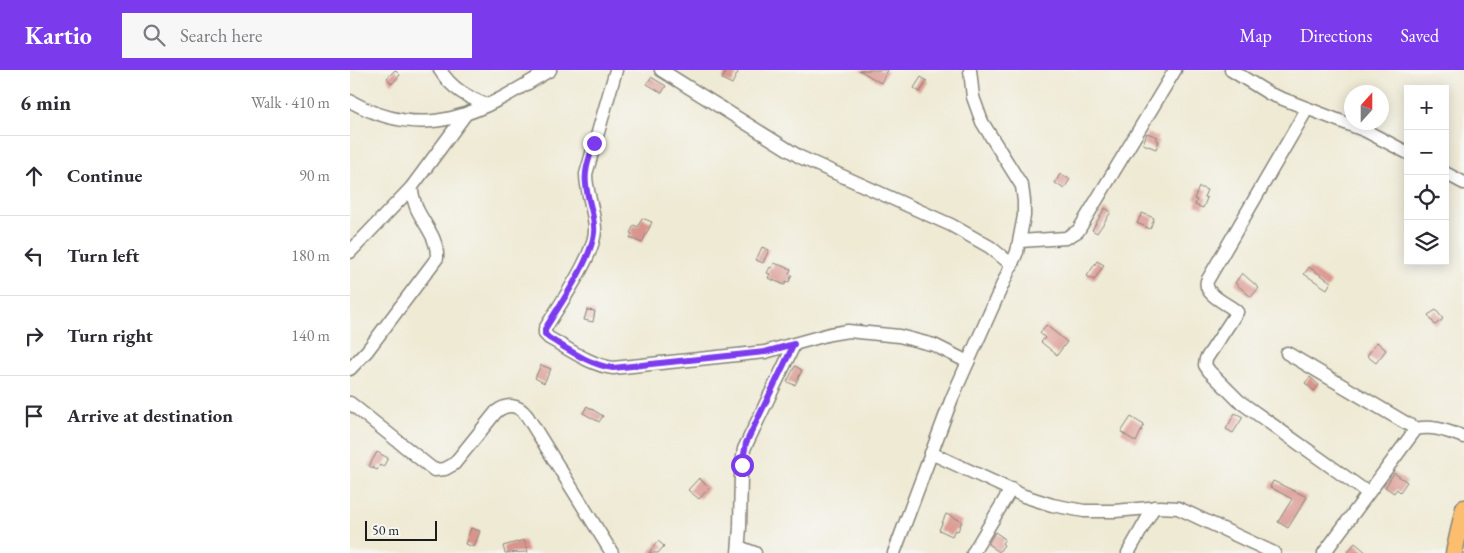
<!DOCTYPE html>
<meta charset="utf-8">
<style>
:root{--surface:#fff;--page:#f7f7f7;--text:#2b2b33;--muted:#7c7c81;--line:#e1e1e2;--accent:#7c3aed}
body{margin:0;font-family:"EB Garamond",serif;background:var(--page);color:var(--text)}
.controls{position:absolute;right:15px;top:15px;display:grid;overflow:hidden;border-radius:0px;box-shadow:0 2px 12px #0003}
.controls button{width:45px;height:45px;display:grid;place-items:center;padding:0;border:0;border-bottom:1px solid var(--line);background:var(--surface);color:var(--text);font:25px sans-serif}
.compass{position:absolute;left:994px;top:15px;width:45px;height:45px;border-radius:50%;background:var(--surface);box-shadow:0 2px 12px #0003;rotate:21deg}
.scale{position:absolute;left:15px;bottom:12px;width:72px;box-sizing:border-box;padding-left:5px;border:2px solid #1c1c1c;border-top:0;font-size:14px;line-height:18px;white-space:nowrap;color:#1c1c1c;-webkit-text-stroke:4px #f6f6f2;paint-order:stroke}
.stop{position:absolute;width:15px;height:15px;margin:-11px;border:4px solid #7c3aed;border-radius:50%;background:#fff}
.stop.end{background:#7c3aed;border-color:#fff;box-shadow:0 1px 5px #0008}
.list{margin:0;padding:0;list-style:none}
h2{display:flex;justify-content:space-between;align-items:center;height:65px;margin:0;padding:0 20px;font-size:21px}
h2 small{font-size:16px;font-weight:400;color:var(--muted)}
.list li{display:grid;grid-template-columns:32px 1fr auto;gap:15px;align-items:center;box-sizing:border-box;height:80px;padding:0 20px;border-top:1px solid var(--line)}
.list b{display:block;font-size:19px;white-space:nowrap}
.list em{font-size:16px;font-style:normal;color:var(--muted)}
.icon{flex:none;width:28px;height:28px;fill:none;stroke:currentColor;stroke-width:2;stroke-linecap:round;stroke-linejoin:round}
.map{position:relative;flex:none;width:1114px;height:483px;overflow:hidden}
header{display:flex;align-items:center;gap:30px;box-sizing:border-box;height:70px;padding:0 25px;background:var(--accent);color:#fff}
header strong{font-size:24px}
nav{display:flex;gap:28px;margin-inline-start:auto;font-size:18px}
.search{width:350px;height:45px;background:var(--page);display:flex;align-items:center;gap:12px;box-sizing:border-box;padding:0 18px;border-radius:0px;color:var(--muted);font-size:19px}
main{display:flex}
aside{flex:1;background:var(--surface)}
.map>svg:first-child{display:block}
.building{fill:#d9948d}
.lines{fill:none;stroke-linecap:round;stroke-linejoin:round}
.minor-casing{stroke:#868378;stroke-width:15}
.major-casing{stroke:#868378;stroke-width:19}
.minor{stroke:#fff;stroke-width:12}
.major{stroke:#fbbe6e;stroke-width:16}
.route{stroke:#7c3aed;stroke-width:6}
</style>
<header>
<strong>Kartio</strong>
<div class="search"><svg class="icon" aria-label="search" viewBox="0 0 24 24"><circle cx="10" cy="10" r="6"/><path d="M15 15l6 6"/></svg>Search here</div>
<nav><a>Map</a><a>Directions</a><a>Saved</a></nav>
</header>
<main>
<aside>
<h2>6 min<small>Walk · 410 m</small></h2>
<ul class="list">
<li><svg class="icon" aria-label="ahead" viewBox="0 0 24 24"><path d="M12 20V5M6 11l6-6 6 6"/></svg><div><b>Continue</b></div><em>90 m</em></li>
<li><svg class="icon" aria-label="left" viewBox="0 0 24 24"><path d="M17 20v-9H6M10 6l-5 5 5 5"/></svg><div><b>Turn left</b></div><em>180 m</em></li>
<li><svg class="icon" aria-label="right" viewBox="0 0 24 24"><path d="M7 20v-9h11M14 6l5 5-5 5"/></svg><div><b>Turn right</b></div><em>140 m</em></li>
<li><svg class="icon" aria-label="arrive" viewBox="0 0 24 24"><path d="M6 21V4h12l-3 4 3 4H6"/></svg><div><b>Arrive at destination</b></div></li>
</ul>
</aside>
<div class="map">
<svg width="1114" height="483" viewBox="0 0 1114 483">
<rect width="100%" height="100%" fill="#f6f6f2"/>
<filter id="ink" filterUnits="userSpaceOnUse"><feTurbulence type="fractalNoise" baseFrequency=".02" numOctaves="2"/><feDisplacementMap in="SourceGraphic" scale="10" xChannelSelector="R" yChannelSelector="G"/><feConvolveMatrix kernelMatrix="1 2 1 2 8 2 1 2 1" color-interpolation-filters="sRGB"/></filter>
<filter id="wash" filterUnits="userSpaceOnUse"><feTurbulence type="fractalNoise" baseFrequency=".0096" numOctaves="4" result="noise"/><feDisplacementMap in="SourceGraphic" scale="20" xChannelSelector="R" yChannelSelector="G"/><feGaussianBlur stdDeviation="1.12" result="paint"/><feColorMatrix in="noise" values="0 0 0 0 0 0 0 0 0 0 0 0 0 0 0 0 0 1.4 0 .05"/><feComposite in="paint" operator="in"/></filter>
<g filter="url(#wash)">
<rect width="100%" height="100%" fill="#efead4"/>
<g id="blocks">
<g class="building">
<path d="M45,0l5,5 -8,9 -5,-6z"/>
<path d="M377,0h12l-7,14 -10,-5z"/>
<path d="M509,0h29l-7,13z"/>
<path d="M301,7l15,9 -4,7 -15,-9z"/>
<path d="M571,7l6,4 -7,11 -6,-4z"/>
<path d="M797,63l11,4 -2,3 3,1 -3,8 -13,-5z"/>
<path d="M710,104l10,5 -6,10 -9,-6z"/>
<path d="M849,117l8,3 -3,7 3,1 -4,10 -8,-3 2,-5 -3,-1z"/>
<path d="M755,138l6,4 -14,21 -5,-3z"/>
<path d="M792,143l12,5 -4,11 -13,-6z"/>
<path d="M292,148l10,4 -10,21 -12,-5 2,-4 -2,-1 4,-8 4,2z"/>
<path d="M412,177l7,3 -6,13 -7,-3z"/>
<path d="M747,191l7,4 -10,15 -7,-4z"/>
<path d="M424,193l17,6 -2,5 3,1 -3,7 -3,-1 -1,4 -17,-7 2,-4 -3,-1 3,-6 2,1z"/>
<path d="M959,197l22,15 -4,7 -23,-15z"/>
<path d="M892,203l17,15 -8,9 -16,-14z"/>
<path d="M237,240l8,1 -2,11 -9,-2z"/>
<path d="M1086,240l7,9 -8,6 -7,-10z"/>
<path d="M696,255l21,17 -10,13 -16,-13 4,-4 -5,-5z"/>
<path d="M1027,272l9,8 -10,13 -9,-7z"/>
<path d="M191,295l10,4 -7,14 -9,-5z"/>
<path d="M445,296l7,4 -7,15 -8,-3z"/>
<path d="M960,307l9,8 -5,6 -9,-8z"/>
<path d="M237,336l16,10 -4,6 -16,-9z"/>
<path d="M885,343l8,4 -10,16 -7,-4z"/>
<path d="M781,347l13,8 -8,17 -15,-10z"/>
<path d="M27,382l11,6 -5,9 -3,-2 -3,5 -8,-4z"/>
<path d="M1044,403l13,9 -7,10 -3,-3 -3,4 -9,-6z"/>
<path d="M349,408l10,10 -10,11 -11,-9z"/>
<path d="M923,411l34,16 -19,31 -10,-6 14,-23 -22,-12z"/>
<path d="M596,444l16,7 -4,10 -3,-1 -3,6 -13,-6z"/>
<path d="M121,458l9,3 -6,16 -9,-3z"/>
<path d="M645,462l10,7 -3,4 2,2 -5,7 -11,-8z"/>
<path d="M174,470l4,12 -23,1 -2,-7z"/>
<path d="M308,471l6,5 -6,7h-9z"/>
<path d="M1005,473l12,10h-20z"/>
</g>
</g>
</g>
<g filter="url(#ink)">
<use href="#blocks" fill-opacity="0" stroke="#868378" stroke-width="1"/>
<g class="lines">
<defs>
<g id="minor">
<path d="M90,0c12,19 27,27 47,35"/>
<path d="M266,0l-30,104c0,18 8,35 9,54 1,26 -36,77 -50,101v5l4,4c20,11 41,27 64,30l152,-16 65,-18 18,-3 51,5 35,9 34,17"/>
<path d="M311,0l139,87 151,68 39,22 22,18"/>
<path d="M881,0l39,24 96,37 42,22"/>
<path d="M0,31c78,44 132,10 200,-31"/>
<path d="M957,39l-100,172c-4,14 22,23 30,31l-31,47 -1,6 4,6 30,30 129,92"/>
<path d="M1095,103l19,10"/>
<path d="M670,171l46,-3 12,-7 97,-161"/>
<path d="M0,182l61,-64 54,-73"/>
<path d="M937,283l129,76"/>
<path d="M0,299l17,-18 70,-93c1,-19 -11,-31 -19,-47 -4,-7 -5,-16 -7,-23"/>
<path d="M0,333l84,67 11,-1 9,-5 42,-52c11,-9 22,-8 31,4l85,137"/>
<path d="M581,383l93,43 28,9 32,6h31l45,-4 18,1 96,45"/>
<path d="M389,477l16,6"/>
<path d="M388,483l2,-26 1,-53 3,-25 50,-104"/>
<path d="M544,483l58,-155 65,-146 7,-36v-15l-2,-15 -40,-64 -9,-25 -3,-27"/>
<path d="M623,483l38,-64"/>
<path d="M778,483l26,-46"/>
<path d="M974,483l92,-124c17,-4 31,2 48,8"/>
</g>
<path id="major" d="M1104,483l10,-45"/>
</defs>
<use href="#minor" class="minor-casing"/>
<use href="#major" class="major-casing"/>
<use href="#minor" class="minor"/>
<use href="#major" class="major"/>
</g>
</g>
<g class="lines" filter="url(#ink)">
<path class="route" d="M244,73c-4,13 -10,27 -8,41 1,16 10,33 8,49 -3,28 -34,71 -49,96v5l4,4c20,12 41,27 64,30l152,-16 29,-8 -48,99 -4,22"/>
</g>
</svg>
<div class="controls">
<button>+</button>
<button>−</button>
<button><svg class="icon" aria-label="locate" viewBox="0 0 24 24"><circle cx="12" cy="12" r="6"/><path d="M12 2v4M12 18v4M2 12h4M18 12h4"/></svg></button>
<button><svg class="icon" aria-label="layers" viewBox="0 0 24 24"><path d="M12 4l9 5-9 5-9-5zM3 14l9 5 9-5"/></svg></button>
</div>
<svg class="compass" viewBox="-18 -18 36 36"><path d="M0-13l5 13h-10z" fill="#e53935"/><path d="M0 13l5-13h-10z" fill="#7c7c81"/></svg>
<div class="scale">50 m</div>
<div class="stop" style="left:392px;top:395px"></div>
<div class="stop end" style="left:244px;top:73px"></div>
</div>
</main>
